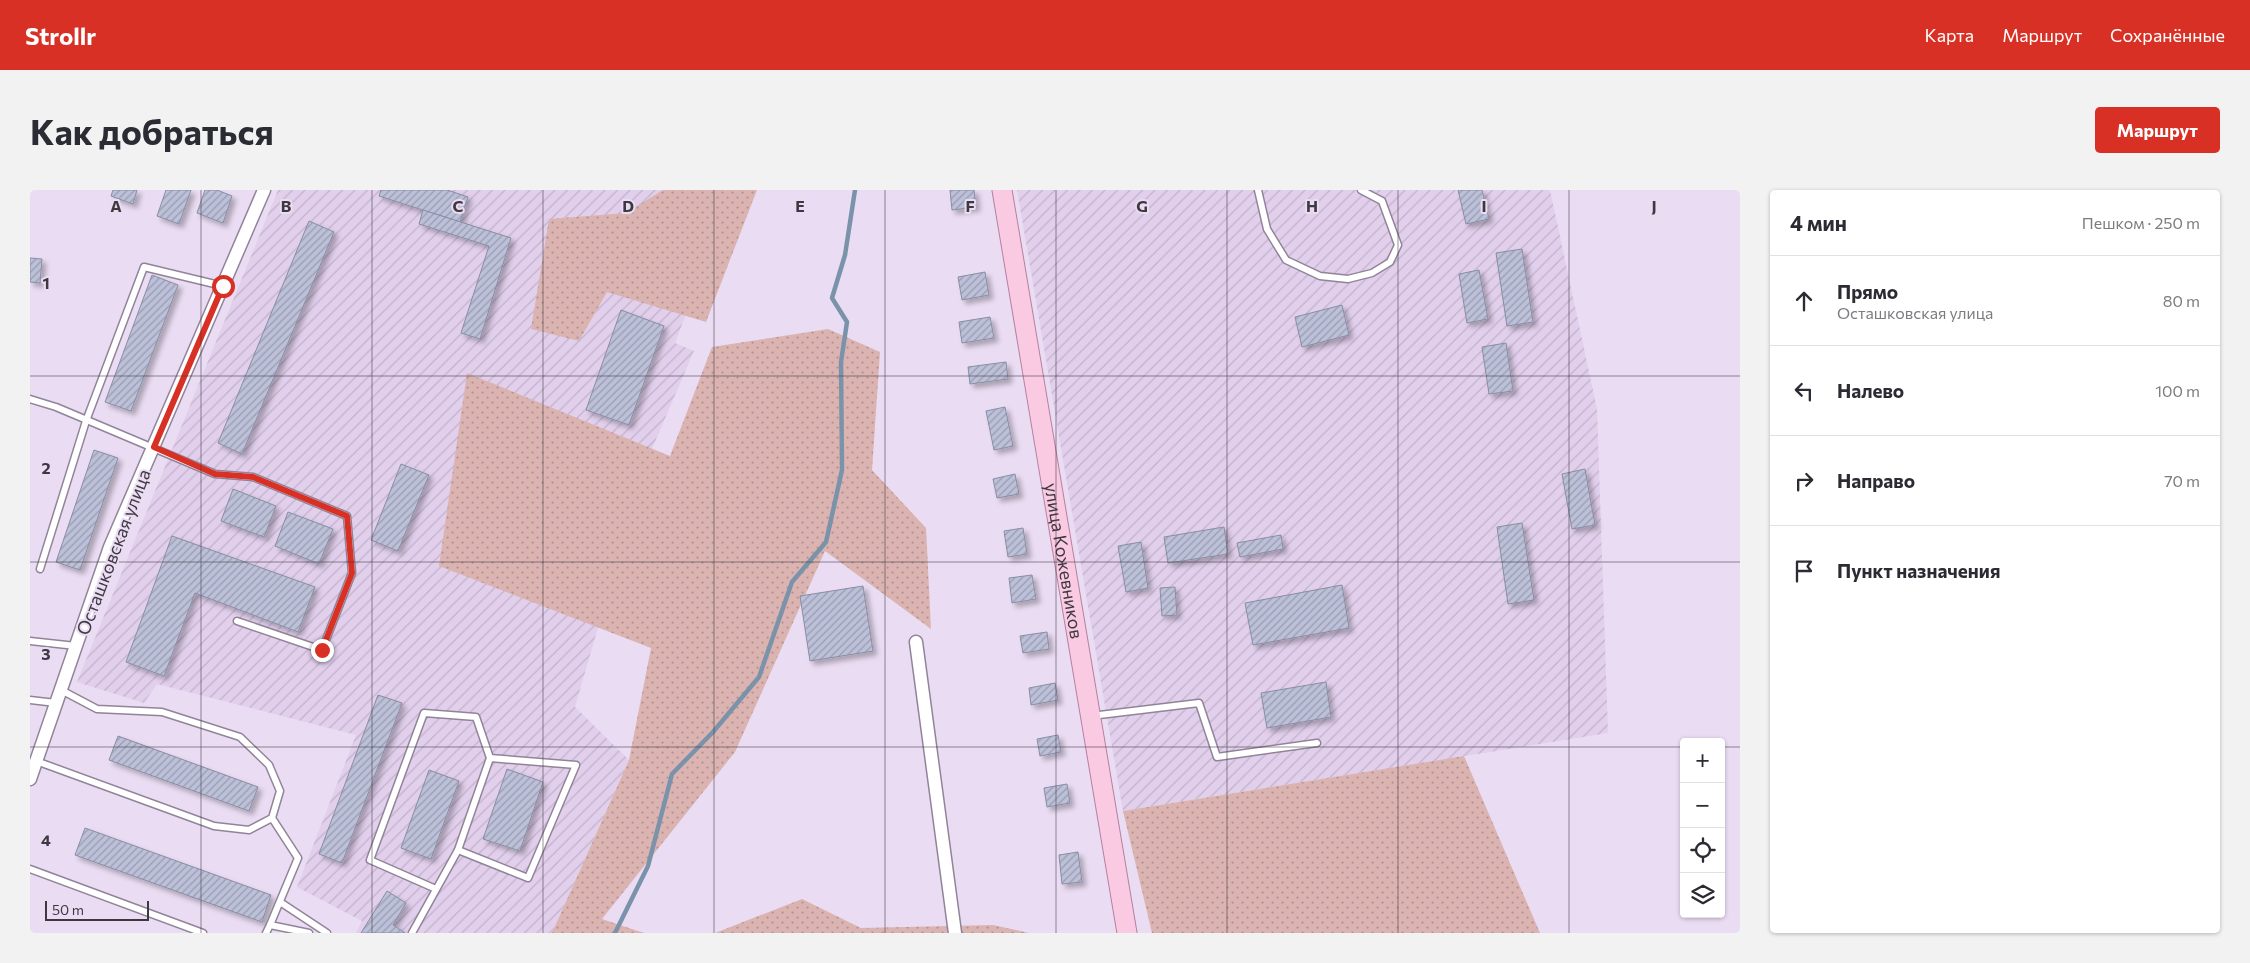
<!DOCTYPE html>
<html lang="ru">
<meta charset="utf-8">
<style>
:root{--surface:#fff;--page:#f2f2f3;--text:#2b2b33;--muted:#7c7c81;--line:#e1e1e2;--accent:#d93025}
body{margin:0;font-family:Commissioner,sans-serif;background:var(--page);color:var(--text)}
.controls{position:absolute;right:15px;bottom:15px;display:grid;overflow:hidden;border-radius:5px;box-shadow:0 1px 4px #0004}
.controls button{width:45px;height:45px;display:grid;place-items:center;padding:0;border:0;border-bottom:1px solid var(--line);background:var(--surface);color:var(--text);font:25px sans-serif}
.scale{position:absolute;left:15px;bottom:12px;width:104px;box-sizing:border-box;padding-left:5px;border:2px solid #3e3841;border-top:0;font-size:14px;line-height:18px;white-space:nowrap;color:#3e3841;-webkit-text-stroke:4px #eadcf3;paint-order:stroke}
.stop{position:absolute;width:15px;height:15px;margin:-11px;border:4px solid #d93025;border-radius:50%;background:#fff}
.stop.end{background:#d93025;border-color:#fff;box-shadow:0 1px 5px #0008}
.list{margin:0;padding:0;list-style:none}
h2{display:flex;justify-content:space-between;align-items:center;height:65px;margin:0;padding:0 20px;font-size:21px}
h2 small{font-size:16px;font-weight:400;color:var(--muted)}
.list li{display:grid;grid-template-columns:32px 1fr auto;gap:15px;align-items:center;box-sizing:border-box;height:90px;padding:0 20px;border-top:1px solid var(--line)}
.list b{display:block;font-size:19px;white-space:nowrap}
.list p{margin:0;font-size:16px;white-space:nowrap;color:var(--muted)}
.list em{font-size:16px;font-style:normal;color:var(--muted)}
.icon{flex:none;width:28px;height:28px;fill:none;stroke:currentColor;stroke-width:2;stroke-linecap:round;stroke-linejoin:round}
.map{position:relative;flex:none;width:1710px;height:743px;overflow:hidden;border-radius:5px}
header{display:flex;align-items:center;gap:30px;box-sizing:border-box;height:70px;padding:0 25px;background:var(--accent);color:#fff}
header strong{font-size:24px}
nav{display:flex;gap:28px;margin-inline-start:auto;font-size:18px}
.intro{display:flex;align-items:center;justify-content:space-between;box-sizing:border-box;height:120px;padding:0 30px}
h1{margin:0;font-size:35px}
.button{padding:12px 22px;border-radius:5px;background:var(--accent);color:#fff;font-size:18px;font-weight:700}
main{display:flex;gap:30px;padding:0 30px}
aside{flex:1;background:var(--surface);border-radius:5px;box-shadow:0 1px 4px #0004}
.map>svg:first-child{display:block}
.industrial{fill:url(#industrial-furrows)}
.green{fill:url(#green-dots)}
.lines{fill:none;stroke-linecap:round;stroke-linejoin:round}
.stream{stroke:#7b93aa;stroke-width:4.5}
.building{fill:url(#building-hatch);stroke:#898da4;filter:url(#shadow)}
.lane-casing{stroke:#918499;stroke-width:9}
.street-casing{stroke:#918499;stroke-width:15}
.primary-casing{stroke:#b6809e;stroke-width:21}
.lane{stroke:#fff;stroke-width:6}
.street{stroke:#fff;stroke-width:12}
.primary{stroke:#facae3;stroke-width:19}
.route{stroke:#d93025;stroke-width:6}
.grid{fill:none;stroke:#3e3841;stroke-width:1;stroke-opacity:0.55}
.labels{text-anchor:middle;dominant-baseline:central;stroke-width:4;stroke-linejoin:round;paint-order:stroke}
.street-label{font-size:18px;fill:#3e3841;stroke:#eadcf3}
.grid-label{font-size:16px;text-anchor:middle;font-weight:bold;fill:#3e3841;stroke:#eadcf3;stroke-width:4;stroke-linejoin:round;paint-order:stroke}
</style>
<header>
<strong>Strollr</strong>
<nav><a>Карта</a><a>Маршрут</a><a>Сохранённые</a></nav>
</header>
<div class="intro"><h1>Как добраться</h1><a class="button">Маршрут</a></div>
<main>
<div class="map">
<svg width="1710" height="743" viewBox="0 0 1710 743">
<defs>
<pattern id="industrial-furrows" width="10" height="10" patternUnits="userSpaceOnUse" patternTransform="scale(1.25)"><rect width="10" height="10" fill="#e1cfec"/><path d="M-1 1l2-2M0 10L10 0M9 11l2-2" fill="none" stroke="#c2b2cc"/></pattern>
<pattern id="green-dots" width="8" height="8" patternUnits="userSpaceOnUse" patternTransform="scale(1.25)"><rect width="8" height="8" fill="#dbb4b1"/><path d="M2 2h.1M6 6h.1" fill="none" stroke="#b39392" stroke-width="1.8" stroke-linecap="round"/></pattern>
<pattern id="building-hatch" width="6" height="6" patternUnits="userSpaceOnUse" patternTransform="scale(1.25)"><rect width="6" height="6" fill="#bcc0d8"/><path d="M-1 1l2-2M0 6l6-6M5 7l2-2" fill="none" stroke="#9a9db1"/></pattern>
<filter id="shadow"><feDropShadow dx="4" dy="4" stdDeviation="2.5" flood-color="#0004"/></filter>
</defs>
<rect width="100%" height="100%" fill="#eadcf3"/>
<g class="industrial">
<path d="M248,0h455l-58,153 19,8 -49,114 -70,242 54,53 -77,173h-196l6,-12 -65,-34 59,-152 -199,-51 -13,19 -67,-21z"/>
<path d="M987,0h533l47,219 11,324 -485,78z"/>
</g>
<g class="green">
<path d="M633,0h94l-51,132 -99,-30 -28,49 -48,-12 18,-110 77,-6z"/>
<path d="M798,139l52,23 -8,118 54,58 5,101 -106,-78 -90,201 -133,167 42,14h-92l77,-173 22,-112 -212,-82 28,-193 203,83 42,-109z"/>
<path d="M1434,566l76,177h-388l-29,-122z"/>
<path d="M772,709l59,29 132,-3 36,8h-314z"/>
</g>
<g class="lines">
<path class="stream" d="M585,743l33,-67 24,-92 41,-42 46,-55 33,-95 34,-40 16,-72 -1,-108 6,-40 -15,-24 13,-43 10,-65"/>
</g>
<g class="building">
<path d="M83,0h24l-4,14 -22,-8z"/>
<path d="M136,0h25l-12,34 -22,-8z"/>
<path d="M175,0h12l15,6 -9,27 -26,-10z"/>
<path d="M351,0h66l21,7 -8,25 -81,-26z"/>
<path d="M920,0h24l2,17 -24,3z"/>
<path d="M1428,0h24l7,29 -23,5z"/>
<path d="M393,20l88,28 -31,101 -19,-6 28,-87 -70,-22z"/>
<path d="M279,31l25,11 -92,222 -24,-11z"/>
<path d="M1492,59l11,73 -26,4 -11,-73z"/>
<path d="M0,68l12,1 -2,24 -10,-1z"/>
<path d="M1449,80l9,49 -21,4 -8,-49z"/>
<path d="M955,82l4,23 -27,5 -4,-23z"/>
<path d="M122,85l26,10 -47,126 -26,-9z"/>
<path d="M1312,115l7,30 -47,12 -7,-30z"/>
<path d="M591,120l43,16 -35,99 -43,-15z"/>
<path d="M960,127l4,21 -32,5 -3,-21z"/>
<path d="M1476,153l7,48 -24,3 -7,-47z"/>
<path d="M976,172l2,17 -38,5 -2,-17z"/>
<path d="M975,217l8,39 -19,4 -8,-39z"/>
<path d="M64,260l24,8 -38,112 -24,-8z"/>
<path d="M371,274l28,11 -31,76 -27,-11z"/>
<path d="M1555,279l10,56 -23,4 -10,-55z"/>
<path d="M985,284l4,20 -22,4 -4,-19z"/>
<path d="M203,299l43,17 -12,31 -43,-16z"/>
<path d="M258,322l45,17 -14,35 -44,-18z"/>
<path d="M1492,333l12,77 -26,4 -11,-77z"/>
<path d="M1194,337l4,27 -60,9 -4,-26z"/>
<path d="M993,338l4,26 -19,3 -4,-26z"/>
<path d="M1251,345l2,14 -43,8 -3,-14z"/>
<path d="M142,346l143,51 -17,45 -103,-39 -31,83 -38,-14z"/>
<path d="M1111,352l7,46 -22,4 -8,-46z"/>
<path d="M1002,385l4,24 -24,4 -3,-25z"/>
<path d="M1312,395l7,43 -96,17 -8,-42z"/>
<path d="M833,396l10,65 -63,10 -10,-65z"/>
<path d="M1145,397l2,28 -15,1 -2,-28z"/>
<path d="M1017,442l2,17 -26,4 -3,-17z"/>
<path d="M1296,492l5,35 -64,11 -6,-35z"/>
<path d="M1025,493l3,17 -27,5 -2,-17z"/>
<path d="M348,505l24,8 -60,160 -23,-9z"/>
<path d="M1028,545l3,17 -21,4 -3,-17z"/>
<path d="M88,546l140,51 -9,24 -140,-51z"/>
<path d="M477,579l36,13 -23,69 -37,-12z"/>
<path d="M399,580l30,11 -28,78 -30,-11z"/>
<path d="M1037,594l3,19 -23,4 -3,-19z"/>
<path d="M55,638l186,67 -9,27 -187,-67z"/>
<path d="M1048,662l4,30 -20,2 -3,-29z"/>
<path d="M357,701l19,12 -13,22 12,8h-44z"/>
</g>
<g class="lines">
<defs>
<g id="lane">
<path d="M1228,0l9,39 19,31 34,16 28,3 24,-6 18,-11 8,-17 -16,-44 -21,-11"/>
<path d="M0,209l26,8 159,67 38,3 94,39 5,57 -30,77 -85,-29"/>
<path d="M10,379l46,-148 58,-154 79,19"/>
<path d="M0,451l46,5"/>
<path d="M0,510l26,3"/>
<path d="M1061,526l108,-13 18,54 100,-14"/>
<path d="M6,571l178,65 35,4 23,-12 8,-27 -11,-26 -29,-28 -78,-25 -65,-3 -36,-19"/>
<path d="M428,660l70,28 48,-113 -86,-7"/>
<path d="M0,679l173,64"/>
<path d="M250,712l47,31"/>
<path d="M240,735l28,-67 -26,-40"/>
<path d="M236,743l4,-8 39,8"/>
<path d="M382,743l46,-83 32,-92 -14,-41 -52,-4 -54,147 66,29"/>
</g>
<g id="street">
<path d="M886,452l39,291"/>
<path d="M0,589l80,-232 154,-357"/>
</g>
<g id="primary">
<path id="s1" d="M972,0l125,743"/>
</g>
</defs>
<use href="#lane" class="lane-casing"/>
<use href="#street" class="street-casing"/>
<use href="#primary" class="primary-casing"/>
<use href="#lane" class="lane"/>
<use href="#street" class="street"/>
<use href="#primary" class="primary"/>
</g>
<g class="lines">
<path class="route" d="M193,96l-69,161 61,27 38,3 94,39 5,57 -30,77"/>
</g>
<path class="grid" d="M171,0v743M342,0v743M513,0v743M684,0v743M855,0v743M1026,0v743M1197,0v743M1368,0v743M1539,0v743M0,186h1710M0,372h1710M0,557h1654M1691,557h19"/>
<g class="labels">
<g class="street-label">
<text transform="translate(83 362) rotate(-69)">Осташковская улица</text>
<text stroke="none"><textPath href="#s1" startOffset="376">улица Кожевников</textPath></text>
</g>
</g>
<g class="grid-label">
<text x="86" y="22">A</text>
<text x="256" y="22">B</text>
<text x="428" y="22">C</text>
<text x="598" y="22">D</text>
<text x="770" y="22">E</text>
<text x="940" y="22">F</text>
<text x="1112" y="22">G</text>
<text x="1282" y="22">H</text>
<text x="1454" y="22">I</text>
<text x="1624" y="22">J</text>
<text x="16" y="99">1</text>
<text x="16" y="284">2</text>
<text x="16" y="470">3</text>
<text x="16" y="656">4</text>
</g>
</svg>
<div class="controls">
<button>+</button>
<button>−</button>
<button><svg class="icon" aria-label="locate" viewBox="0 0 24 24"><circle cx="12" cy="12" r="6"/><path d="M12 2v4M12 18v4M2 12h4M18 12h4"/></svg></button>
<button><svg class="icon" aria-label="layers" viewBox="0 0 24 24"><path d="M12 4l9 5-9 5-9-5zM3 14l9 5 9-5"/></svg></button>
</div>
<div class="scale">50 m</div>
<div class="stop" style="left:193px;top:96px"></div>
<div class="stop end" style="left:292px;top:460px"></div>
</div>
<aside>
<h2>4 мин<small>Пешком · 250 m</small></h2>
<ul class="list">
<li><svg class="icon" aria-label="ahead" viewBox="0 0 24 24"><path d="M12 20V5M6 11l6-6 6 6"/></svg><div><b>Прямо</b><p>Осташковская улица</p></div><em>80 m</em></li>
<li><svg class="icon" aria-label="left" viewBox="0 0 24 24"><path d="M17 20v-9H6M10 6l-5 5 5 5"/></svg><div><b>Налево</b></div><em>100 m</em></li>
<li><svg class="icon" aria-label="right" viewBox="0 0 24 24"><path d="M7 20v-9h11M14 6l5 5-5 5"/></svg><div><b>Направо</b></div><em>70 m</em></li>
<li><svg class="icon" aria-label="arrive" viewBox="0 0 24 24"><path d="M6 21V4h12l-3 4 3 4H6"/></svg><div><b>Пункт назначения</b></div></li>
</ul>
</aside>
</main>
